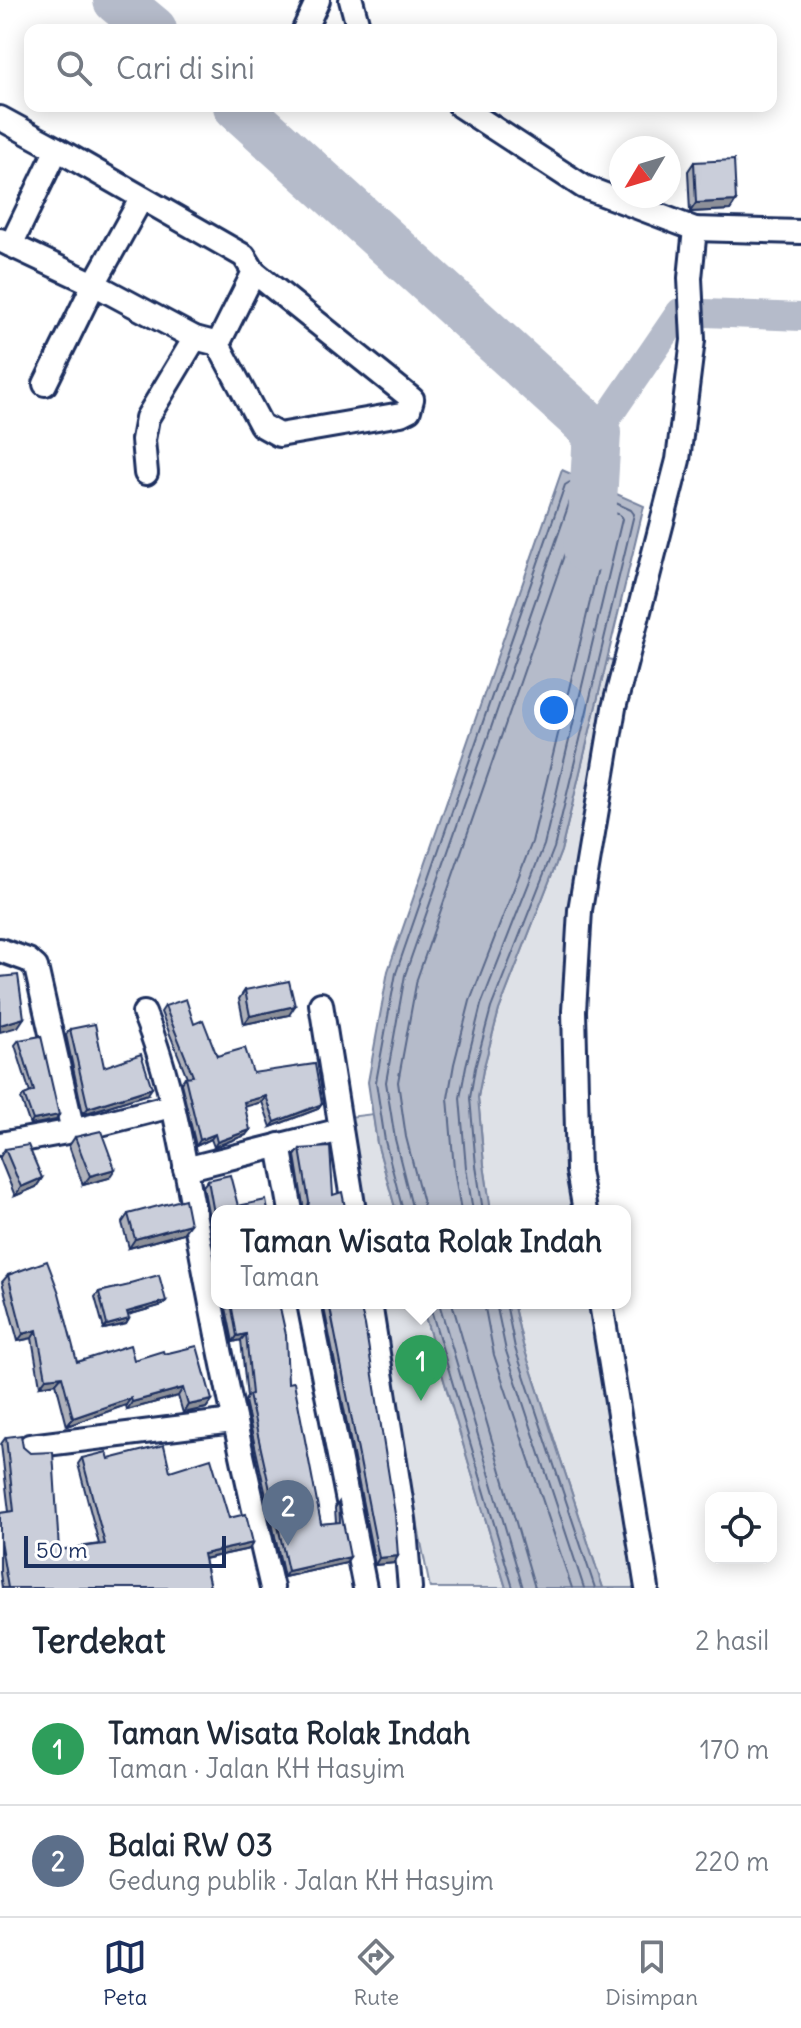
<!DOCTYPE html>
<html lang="id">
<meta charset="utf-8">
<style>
:root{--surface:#fff;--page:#f2f2f3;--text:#1f2937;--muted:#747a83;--line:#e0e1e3;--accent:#1b2f5e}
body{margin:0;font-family:Delius,sans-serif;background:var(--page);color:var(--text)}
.controls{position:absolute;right:24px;bottom:24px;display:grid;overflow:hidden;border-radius:16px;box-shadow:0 4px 20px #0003}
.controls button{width:72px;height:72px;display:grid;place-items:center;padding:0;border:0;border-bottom:2px solid var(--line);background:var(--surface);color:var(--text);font:40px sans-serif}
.compass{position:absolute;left:609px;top:136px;width:72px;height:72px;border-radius:50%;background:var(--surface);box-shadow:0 4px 20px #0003;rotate:232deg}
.scale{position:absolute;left:24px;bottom:20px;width:202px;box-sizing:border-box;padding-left:8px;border:4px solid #1b2f5e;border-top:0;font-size:22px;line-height:28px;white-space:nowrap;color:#1b2f5e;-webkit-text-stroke:6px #fff;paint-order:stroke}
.you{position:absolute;left:554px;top:710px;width:28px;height:28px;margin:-20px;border:6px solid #fff;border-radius:50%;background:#1a73e8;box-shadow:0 0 0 12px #1a73e833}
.badge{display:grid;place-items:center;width:52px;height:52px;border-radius:50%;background:var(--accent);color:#fff;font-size:26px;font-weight:700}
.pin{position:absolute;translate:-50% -66px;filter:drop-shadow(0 2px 4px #0008)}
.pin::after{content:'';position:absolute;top:42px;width:28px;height:24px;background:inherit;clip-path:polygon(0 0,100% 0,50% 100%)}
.popup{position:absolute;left:211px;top:1205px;width:420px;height:104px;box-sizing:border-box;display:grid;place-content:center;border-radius:16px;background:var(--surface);filter:drop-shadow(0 2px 6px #0005);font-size:26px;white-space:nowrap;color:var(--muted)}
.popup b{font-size:30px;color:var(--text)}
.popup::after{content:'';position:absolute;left:50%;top:100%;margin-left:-16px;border:16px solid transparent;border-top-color:var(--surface)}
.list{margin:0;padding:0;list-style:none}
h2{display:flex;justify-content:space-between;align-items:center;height:104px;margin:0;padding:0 32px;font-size:34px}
h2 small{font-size:26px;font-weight:400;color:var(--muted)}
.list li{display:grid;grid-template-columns:52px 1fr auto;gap:24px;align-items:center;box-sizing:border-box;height:112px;padding:0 32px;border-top:2px solid var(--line)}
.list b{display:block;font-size:30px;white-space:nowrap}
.list p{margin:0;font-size:26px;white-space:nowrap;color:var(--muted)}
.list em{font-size:26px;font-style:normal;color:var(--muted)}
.icon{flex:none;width:44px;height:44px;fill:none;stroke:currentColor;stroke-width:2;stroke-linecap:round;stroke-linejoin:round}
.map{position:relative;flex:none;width:801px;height:1588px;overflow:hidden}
.search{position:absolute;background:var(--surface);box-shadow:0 4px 20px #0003;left:24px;right:24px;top:24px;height:88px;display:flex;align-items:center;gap:20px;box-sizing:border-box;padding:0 28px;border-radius:16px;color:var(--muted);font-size:30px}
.sheet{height:328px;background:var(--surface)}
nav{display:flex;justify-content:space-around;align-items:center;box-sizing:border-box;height:112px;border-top:2px solid var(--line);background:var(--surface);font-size:22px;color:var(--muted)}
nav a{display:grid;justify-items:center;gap:4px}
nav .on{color:var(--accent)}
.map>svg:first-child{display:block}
.green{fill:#dee1e7;stroke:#7c88a2;stroke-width:2}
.water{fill:#b5bbca;stroke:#77839f;stroke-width:2}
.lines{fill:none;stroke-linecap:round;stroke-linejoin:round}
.shore{stroke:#596789;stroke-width:2}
.canal{stroke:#b5bbca;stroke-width:28}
.river{stroke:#b5bbca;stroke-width:48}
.minor-casing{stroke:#1b2f5e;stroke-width:28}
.minor{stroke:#fff;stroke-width:22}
.wall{fill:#aeb1bb;stroke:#1b2f5e;stroke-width:2}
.shaded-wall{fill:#8d9099;stroke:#1b2f5e;stroke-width:2}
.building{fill:#caceda;stroke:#1b2f5e;stroke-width:2}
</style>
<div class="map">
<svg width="801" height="1588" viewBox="0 0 801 1588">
<rect width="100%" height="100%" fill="#fff"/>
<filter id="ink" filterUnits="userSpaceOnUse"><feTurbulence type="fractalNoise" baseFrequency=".0125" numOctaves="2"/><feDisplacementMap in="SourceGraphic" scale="16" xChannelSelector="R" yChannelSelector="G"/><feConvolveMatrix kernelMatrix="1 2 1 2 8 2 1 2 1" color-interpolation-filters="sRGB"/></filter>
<g filter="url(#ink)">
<g class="green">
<path d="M607,659l10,2 -48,249 -4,201 17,100h-91l-7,-46 -6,-68 5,-27 16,-60 62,-159z"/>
<path d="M373,1114l4,29 19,68h-39l-17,-93z"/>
<path d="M374,1303h47l85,285h-76z"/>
<path d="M513,1303h84l45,285h-39l-80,-243z"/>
</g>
<g class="water">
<path d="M562,470l82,36 -83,345 -62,159 -16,60 -5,27 6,68 7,46h-95l-19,-68 -9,-61 20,-111z"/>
<path d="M421,1303h92l10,42 80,243h-97z"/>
</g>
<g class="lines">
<g class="shore">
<path d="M403,1211l-18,-70 -9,-59 20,-109 169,-488 5,-3 61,28 3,4 -80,334 -63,160 -16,60 -5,30 6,68 7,45"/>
<path d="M413,1211l-18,-72 -9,-57 19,-107 166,-477 4,-2 45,19 2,4 -78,326 -63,160 -15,61 -6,32 6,70 7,43"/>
<path d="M425,1211l-19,-74 -8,-55 19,-103 161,-464 4,-3 24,10 2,5 -76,315 -62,159 -16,63 -6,34 6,71 7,42"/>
<path d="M429,1303l84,285"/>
<path d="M439,1303l84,285"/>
<path d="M452,1303l83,285"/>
<path d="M484,1303l10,52 78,233"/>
<path d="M496,1303l10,48 78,237"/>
<path d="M506,1303l9,45 80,240"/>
</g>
<path class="canal" d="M597,433l83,-121 121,5"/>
<g class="river">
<path d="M117,0l36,30"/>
<path d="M237,106l360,327 -6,102 -4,14"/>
</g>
<defs>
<g id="minor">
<path d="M351,0l8,30"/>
<path d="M304,30l14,-30"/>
<path d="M460,106l124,81 111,42 106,3"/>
<path d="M0,118l57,31 -46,96"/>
<path d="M57,149l187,107 10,16 -36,72"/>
<path d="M0,240l94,44 101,54 23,6 43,81 18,10 122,-21 8,-4 3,-11 -158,-127"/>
<path d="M45,384l49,-100 47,-85"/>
<path d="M146,473l-3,-33 4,-22 48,-80"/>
<path d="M0,950l28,10 8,7 37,164"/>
<path d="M321,1004l33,207"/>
<path d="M144,1013c32,77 44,172 60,254 20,108 43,214 68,321"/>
<path d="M0,1144l73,-13 98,-25"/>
<path d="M279,1145l12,66"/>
<path d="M185,1169l156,-39"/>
<path d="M585,1211l-7,-40 -4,-160 6,-101 34,-202 64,-248 15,-120 -3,-62 5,-49"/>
<path d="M309,1303l56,285"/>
<path d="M370,1303l34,216 6,69"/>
<path d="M601,1303l46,285"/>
<path d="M30,1446l203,-25"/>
</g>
</defs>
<use href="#minor" class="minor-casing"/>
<use href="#minor" class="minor"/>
</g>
<g class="wall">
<path d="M694,162l42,39 -6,9 -40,2 -2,-41z"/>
<path d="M245,990l44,25 -45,9 -5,-25z"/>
<path d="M165,1006l29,18 23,32 105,48 -4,5 -47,18 -9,-25 -17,4 1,29 -32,12 -3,-8 -15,7 -15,-63 4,-6h2l-26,-65z"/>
<path d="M70,1029l34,38 44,27 -65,20 -17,-79z"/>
<path d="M19,1040l37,80 -26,5 -9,-26 3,-4 6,-2 -15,-48z"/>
<path d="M75,1137l34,41 -26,7 -14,-39z"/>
<path d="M5,1149l37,29 -6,9 -21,9 -15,-37v-2z"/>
<path d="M300,1149l33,46 15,16h-44l-9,-55z"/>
<path d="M208,1180l9,31v47l-14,-72z"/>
<path d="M128,1214l62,10 -7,9 -54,15 -7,-25z"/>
<path d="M8,1275l69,87 57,-2 30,-6 48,46 -6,8 -23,5 -5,-17 -51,14 -1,-5 -59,21 -11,-43 -16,3 -8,-48 -14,3 -16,-59z"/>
<path d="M130,1283l36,18 -3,4 -35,10 1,4 -3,5 -22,5 -9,-32 4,-5 29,-6z"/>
<path d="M225,1303h54l9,80 33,141 15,-1 -1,-15 4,-6 7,61 -62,14 -39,-176 2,-4 -6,-57 -8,2z"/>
<path d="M323,1303h36l35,260 -19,2z"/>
<path d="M6,1437l17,10 36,103 40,-6 -21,-80 4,-6 27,1 61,12 59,47 20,31 -45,10 6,29h-208l-2,-15v-60l9,-1 -8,-68z"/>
</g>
<g class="shaded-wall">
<path d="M736,201l-6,9 -40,2 6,-9z"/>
<path d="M295,1006l-6,9 -45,9 6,-8z"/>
<path d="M24,1018l-6,9 -18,5v-7z"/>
<path d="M152,1088l-4,6 -65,20 5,-6z"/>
<path d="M266,1096l-4,6 -21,6 3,-6z"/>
<path d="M322,1104l-4,5 -47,18 4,-5z"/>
<path d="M59,1115l-3,5 -26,5 3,-5z"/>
<path d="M250,1130l-4,5 -32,12 3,-5z"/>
<path d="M215,1134l-4,5 -15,7 4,-6z"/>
<path d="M115,1169l-6,9 -26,7 7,-9z"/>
<path d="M42,1178l-6,9 -21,9 6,-9z"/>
<path d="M190,1224l-7,9 -54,15 6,-9z"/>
<path d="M166,1301l-3,4 -39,11 3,-4z"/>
<path d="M129,1319l-3,5 -22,5 3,-4z"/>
<path d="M37,1330l-5,8 -14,3 5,-7z"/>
<path d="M246,1334l-5,6 -8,2 4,-6z"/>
<path d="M62,1376l-6,7 -16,3 6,-8z"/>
<path d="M183,1388l-5,8 -51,14 5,-8z"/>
<path d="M131,1398l-5,7 -59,21 6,-8z"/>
<path d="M212,1400l-6,8 -23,5 5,-8z"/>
<path d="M253,1543l-4,6 -51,11 5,-6z"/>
<path d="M398,1556l-4,7 -19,2 4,-7z"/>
<path d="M350,1557l-4,6 -62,14 4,-6z"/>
</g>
<g class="building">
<path d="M734,160l2,41 -40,2 -2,-41z"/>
<path d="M18,975l6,43 -24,7v-48z"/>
<path d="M289,981l6,25 -45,10 -5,-26z"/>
<path d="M186,999l8,25 9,-4 14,36 28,-8 8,25 62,-9 7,40 -47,18 -9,-26 -22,6 6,28 -33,12 -2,-8 -15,6 -15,-63 8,-1 -28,-70z"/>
<path d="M95,1024l9,43 37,-13 11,34 -64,20 -18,-79z"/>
<path d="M41,1036l18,79 -26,5 -9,-25 10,-4 -15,-51z"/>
<path d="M101,1131l14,38 -25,7 -15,-39z"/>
<path d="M28,1145l14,33 -21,9 -16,-38z"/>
<path d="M330,1147l3,48 9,-3 3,15 3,4h-41l2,-9 -9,-53z"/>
<path d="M230,1175l8,31 28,-6 2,11h-51v19l-9,-50z"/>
<path d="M185,1199l5,25 -55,15 -7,-25z"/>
<path d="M47,1261l12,32 18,69 53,-17 4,15 29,-9 1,3 33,-8 15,54 -24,5 -5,-17 -51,14 -1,-4 -58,20 -11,-42 -16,2 -9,-48 -14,4 -15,-59z"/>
<path d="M159,1275l7,26 -39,11 2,7 -22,6 -8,-33 31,-7v-2z"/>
<path d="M231,1303h48l7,32 2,48 6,-1 27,142 19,-2 -1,-20 11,55 -62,14 -39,-176 3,-1 -6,-60 -9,2z"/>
<path d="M329,1303h30l6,22 30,189 3,42 -19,2z"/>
<path d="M21,1435l2,12 7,6 23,-1 6,98 46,-6 -23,-86 25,-6 2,7 55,-14 6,26 41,-13 18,60 17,-4 7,29 -50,11 7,34h-202l-8,-48v-27l14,-2 -8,-74z"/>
</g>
</g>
</svg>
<div class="controls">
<button><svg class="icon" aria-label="locate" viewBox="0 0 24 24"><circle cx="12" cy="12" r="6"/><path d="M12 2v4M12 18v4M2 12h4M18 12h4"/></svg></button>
</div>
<svg class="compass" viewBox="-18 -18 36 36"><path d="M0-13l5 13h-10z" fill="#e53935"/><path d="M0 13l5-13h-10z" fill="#747a83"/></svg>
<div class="scale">50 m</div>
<div class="you"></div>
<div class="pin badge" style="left:421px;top:1401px;background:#2e9e5b">1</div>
<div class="popup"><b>Taman Wisata Rolak Indah</b>Taman</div>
<div class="pin badge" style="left:288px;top:1546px;background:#5c6f8a">2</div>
<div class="search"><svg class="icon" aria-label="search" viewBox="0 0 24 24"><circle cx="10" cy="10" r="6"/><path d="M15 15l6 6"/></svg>Cari di sini</div>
</div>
<section class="sheet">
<h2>Terdekat<small>2 hasil</small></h2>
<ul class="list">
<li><span class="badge" style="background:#2e9e5b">1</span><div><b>Taman Wisata Rolak Indah</b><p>Taman · Jalan KH Hasyim</p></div><em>170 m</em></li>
<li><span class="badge" style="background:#5c6f8a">2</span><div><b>Balai RW 03</b><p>Gedung publik · Jalan KH Hasyim</p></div><em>220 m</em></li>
</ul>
</section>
<nav>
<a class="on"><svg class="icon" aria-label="map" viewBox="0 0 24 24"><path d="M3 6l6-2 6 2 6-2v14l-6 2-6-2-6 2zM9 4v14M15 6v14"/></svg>Peta</a>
<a><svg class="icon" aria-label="directions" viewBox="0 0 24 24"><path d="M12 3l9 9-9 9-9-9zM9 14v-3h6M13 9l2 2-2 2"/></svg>Rute</a>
<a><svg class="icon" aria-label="saved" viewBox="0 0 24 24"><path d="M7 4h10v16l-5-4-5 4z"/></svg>Disimpan</a>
</nav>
